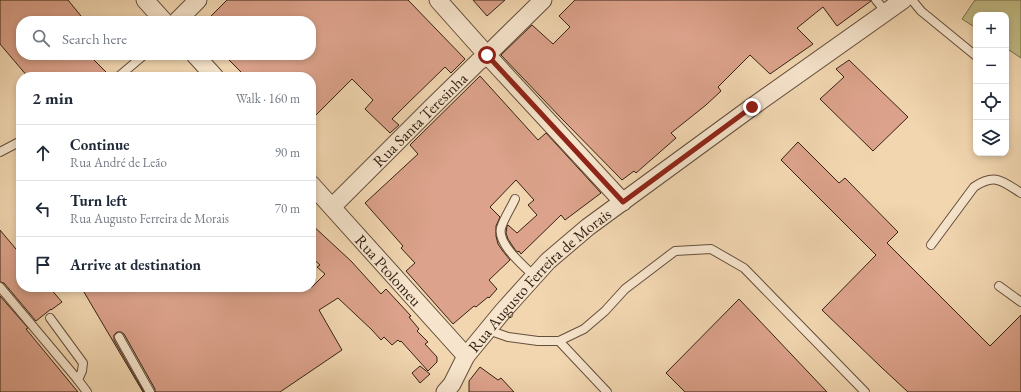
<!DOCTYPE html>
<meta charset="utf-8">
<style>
:root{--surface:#fff;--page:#f6f6f7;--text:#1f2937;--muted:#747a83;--line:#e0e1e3}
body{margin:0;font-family:"EB Garamond",serif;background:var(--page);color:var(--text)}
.controls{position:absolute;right:12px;top:12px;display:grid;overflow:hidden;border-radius:8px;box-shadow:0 2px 6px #0003}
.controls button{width:36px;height:36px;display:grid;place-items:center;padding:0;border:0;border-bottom:1px solid var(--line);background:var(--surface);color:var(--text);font:20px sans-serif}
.stop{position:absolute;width:12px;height:12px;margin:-9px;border:3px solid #8f2418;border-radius:50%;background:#fff}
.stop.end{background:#8f2418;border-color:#fff;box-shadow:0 1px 4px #0008}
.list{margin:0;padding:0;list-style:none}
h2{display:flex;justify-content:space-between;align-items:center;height:52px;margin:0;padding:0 16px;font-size:17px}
h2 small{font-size:13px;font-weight:400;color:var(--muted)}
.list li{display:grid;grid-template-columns:26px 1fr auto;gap:12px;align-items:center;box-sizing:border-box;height:56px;padding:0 16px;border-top:1px solid var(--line)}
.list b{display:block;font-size:15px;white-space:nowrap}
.list p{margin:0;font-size:13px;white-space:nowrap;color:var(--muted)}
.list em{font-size:13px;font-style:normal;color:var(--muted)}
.icon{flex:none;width:22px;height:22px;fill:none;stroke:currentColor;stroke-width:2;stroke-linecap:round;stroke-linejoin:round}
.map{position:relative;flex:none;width:1021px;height:392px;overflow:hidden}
.search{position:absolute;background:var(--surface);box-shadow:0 2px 6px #0003;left:16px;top:16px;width:300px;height:44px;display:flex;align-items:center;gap:10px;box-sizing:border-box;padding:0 14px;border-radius:16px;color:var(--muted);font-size:15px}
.panel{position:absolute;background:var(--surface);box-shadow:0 2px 6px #0003;left:16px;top:72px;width:300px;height:220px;border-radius:16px}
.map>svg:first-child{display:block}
.pitch{fill:#c1bc86;stroke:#7b6f4e}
.building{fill:#dca28b;stroke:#352215}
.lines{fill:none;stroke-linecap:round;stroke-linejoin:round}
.lane-casing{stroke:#644f3c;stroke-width:10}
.street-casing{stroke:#644f3c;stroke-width:19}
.lane{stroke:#f6e4cc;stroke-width:8}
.street{stroke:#f6e4cc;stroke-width:17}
.route{stroke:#8f2418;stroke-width:5}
.labels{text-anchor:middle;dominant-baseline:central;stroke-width:3;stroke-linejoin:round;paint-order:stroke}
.street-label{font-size:16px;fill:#352215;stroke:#f6e4cc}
</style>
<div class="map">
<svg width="1021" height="392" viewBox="0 0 1021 392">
<rect width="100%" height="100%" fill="#f1d6b0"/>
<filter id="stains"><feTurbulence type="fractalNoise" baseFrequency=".005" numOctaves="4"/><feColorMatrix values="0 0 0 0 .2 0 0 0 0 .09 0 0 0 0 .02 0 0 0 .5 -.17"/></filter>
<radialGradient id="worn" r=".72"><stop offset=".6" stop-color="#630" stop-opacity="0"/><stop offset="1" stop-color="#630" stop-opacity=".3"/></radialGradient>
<path class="pitch" d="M975,0h46v58l-15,-10v-33h-30v13l-14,-9z"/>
<g class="building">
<path d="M0,0h68l17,21h-64v34h68l22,22h-83l-28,-33z"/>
<path d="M227,0h181l57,59 -14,14 -6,-6 -41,40 -12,12 7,6 -9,8 -25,-24 8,-9 -21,-21 -41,41v-43h-65l-22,-22h87v-34h-105z"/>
<path d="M473,0h32l-18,16z"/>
<path d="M575,0h296v1l-34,25 -14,-19 -26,21 16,16 -43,30 -20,-19 -32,32 3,4 -15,14 -35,28 5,5 -40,35 -2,-2 -12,9 -61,-62 -60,-63 31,-30 21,19 17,-17 -11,-11z"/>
<path d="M849,60l59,57 -35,34 -53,-52 24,-22 -8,-8z"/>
<path d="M480,76l58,64 8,-7 55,60 -36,27 -4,-5 -40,39 -2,-3 -1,1 -2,-1 -8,-12 -2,-6 1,-7 1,-1 9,8 20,-18 -9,-10 6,-5 -18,-20 -26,27 10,10 -4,9v10l2,8 4,6 8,10 -21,20 8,9 -8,9 -1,-1 -12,10 -2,-1 -21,18 -47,-53 9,-8 -14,-15 2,-2 -38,-43 53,-49 -8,-9z"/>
<path d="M798,142l41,41 6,-5 53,54 -11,11 103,103 31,-31v77h-113l-27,-25 -59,-57 54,-55 -95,-95z"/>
<path d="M311,224l40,37 30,33 5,-5 25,27 -2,1 10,12 -2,2 11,11 -3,2 12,13v5l-9,9 -27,-30 -1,1 -2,-2 -6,5 -8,-8 -3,3 -9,-10 -34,-32 -19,12 23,40 -62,42h-125v-3l-31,-55 -3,-2h-4l-3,3v5l30,52h-1l-62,-105h231l13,-13 -8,-7 3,-2 -9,-8z"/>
<path d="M0,230l21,25v32h28l13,15 -11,8v-1l-15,12 -32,-38 -4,-1z"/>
<path d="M0,296l28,32 -2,1 52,63h-78z"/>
<path d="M739,299l88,93h-142l-19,-19z"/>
<path d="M420,366l10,8 -10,9 -8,-10z"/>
<path d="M480,367l18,13 3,-2 13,14h-45v-11z"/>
</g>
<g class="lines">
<defs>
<g id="lane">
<path d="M876,0l10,12"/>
<path d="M912,0l9,11 55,45"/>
<path d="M118,77l26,-22"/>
<path d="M0,152l21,-11"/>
<path d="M515,199c-4,9 -11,19 -14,29 -4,16 23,38 33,48"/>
<path d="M931,245l43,-58c21,-14 28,-6 47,6"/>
<path d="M999,286l22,16"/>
<path d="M0,287l78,93"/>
<path d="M50,318l33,45 -1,8 -4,9 9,12"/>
<path d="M488,330l20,7 30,4h21l25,-12 21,-18 20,-22 50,-38 36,-2 33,19 121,124"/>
<path d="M119,337l31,55"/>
<path d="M559,341l48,51"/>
</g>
<g id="street">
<path d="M145,0l19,21"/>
<path d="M438,0l49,55 136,147"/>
<path d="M177,21l21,-21"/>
<path d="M195,55l20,22"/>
<path id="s1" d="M311,184l155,172"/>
<path id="s2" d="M332,207l100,-100 46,-45 9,-7 56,-55"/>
<path id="s3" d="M445,392l7,-8 14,-28 37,-45 45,-50 40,-34 164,-120 151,-107"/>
</g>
</defs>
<use href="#lane" class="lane-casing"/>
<use href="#street" class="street-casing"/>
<use href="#lane" class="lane"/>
<use href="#street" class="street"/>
</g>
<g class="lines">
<path class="route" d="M487,55l136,147 129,-95"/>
</g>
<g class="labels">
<g class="street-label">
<text stroke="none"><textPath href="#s2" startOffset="124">Rua Santa Teresinha</textPath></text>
<text stroke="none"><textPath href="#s1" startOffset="116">Rua Ptolomeu</textPath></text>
<text stroke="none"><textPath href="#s3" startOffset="148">Rua Augusto Ferreira de Morais</textPath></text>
</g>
</g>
<rect width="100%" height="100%" filter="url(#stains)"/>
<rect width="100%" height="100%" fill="url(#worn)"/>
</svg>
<div class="controls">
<button>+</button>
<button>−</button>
<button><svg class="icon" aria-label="locate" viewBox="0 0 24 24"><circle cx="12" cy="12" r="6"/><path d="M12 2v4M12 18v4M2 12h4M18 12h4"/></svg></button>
<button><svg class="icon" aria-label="layers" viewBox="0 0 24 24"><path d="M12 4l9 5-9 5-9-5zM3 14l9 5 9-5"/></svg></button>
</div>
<div class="stop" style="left:487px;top:55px"></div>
<div class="stop end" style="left:752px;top:107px"></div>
<div class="search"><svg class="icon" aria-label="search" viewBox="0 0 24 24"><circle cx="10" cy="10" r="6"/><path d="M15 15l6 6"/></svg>Search here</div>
<section class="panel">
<h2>2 min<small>Walk · 160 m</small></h2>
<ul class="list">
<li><svg class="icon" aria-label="ahead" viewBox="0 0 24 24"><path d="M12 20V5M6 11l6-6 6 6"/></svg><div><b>Continue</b><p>Rua André de Leão</p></div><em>90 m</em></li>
<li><svg class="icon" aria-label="left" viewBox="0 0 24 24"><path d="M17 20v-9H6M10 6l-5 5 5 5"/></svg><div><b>Turn left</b><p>Rua Augusto Ferreira de Morais</p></div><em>70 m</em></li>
<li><svg class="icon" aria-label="arrive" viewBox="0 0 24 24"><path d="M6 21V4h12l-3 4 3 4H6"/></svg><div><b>Arrive at destination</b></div></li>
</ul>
</section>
</div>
